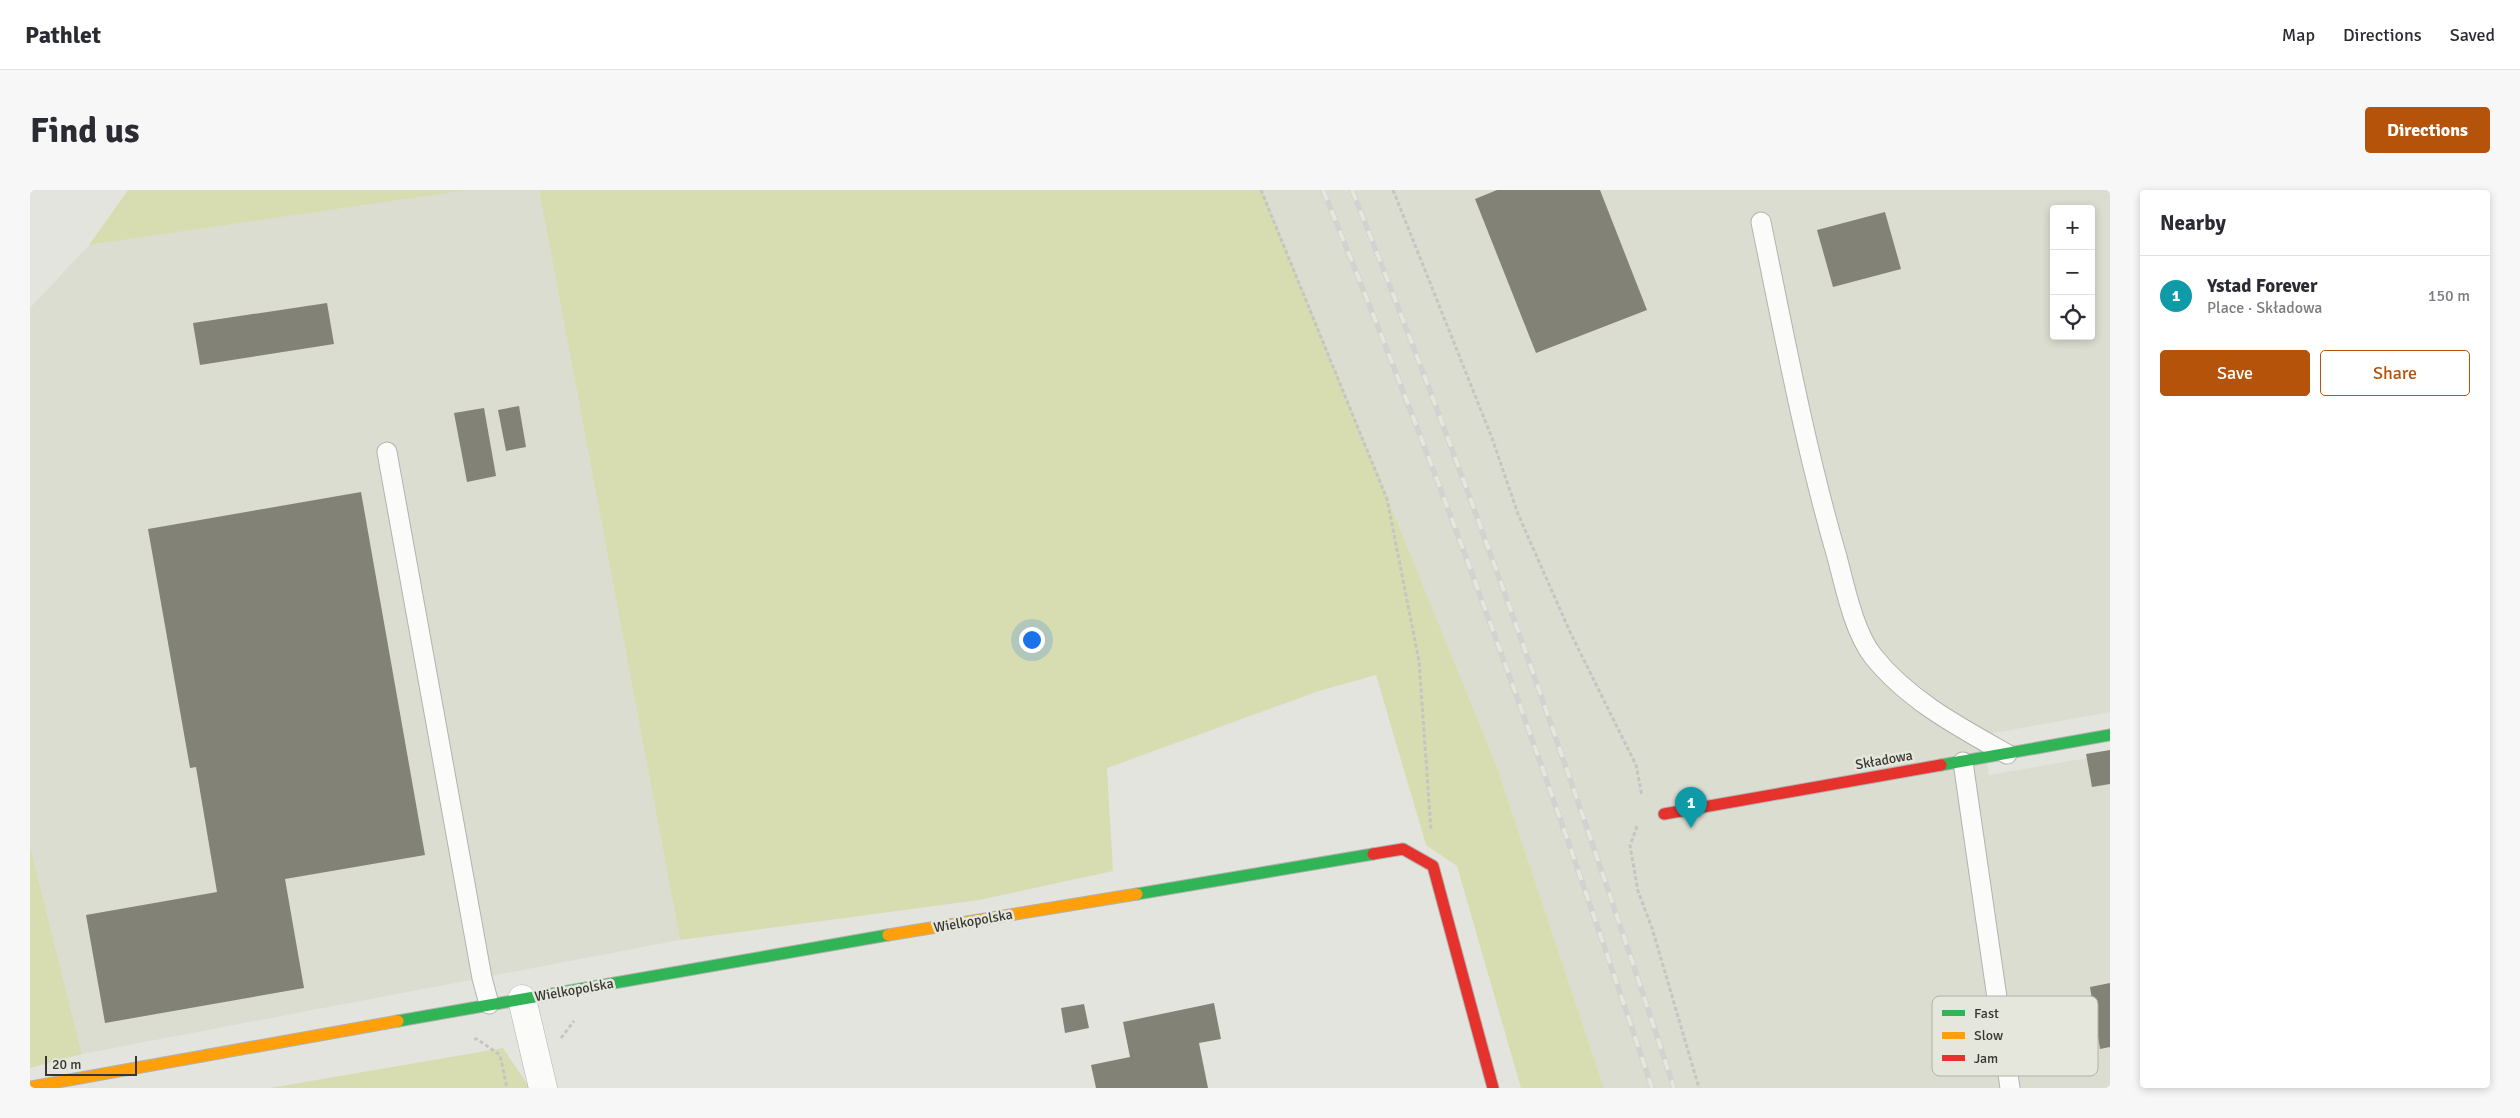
<!DOCTYPE html>
<meta charset="utf-8">
<style>
:root{--surface:#fff;--page:#f7f7f7;--text:#2b2b33;--muted:#7c7c81;--line:#e1e1e2;--accent:#b45309}
body{margin:0;font-family:Signika,sans-serif;background:var(--page);color:var(--text)}
.controls{position:absolute;right:15px;top:15px;display:grid;overflow:hidden;border-radius:5px;box-shadow:0 2px 8px #0003}
.controls button{width:45px;height:45px;display:grid;place-items:center;padding:0;border:0;border-bottom:1px solid var(--line);background:var(--surface);color:var(--text);font:25px sans-serif}
.scale{position:absolute;left:15px;bottom:12px;width:92px;box-sizing:border-box;padding-left:5px;border:2px solid #363732;border-top:0;font-size:14px;line-height:18px;white-space:nowrap;color:#363732;-webkit-text-stroke:4px #e5e7dc;paint-order:stroke}
.you{position:absolute;left:1001px;top:449px;width:18px;height:18px;margin:-12px;border:4px solid #fff;border-radius:50%;background:#1a73e8;box-shadow:0 0 0 8px #1a73e833}
.badge{display:grid;place-items:center;width:32px;height:32px;border-radius:50%;background:var(--accent);color:#fff;font-size:16px;font-weight:700}
.pin{position:absolute;translate:-50% -41px;filter:drop-shadow(0 1px 2px #0008)}
.pin::after{content:'';position:absolute;top:26px;width:18px;height:15px;background:inherit;clip-path:polygon(0 0,100% 0,50% 100%)}
.list{margin:0;padding:0;list-style:none}
h2{display:flex;justify-content:space-between;align-items:center;height:65px;margin:0;padding:0 20px;font-size:21px}
h2 small{font-size:16px;font-weight:400;color:var(--muted)}
.list li{display:grid;grid-template-columns:32px 1fr auto;gap:15px;align-items:center;box-sizing:border-box;height:80px;padding:0 20px;border-top:1px solid var(--line)}
.list b{display:block;font-size:19px;white-space:nowrap}
.list p{margin:0;font-size:16px;white-space:nowrap;color:var(--muted)}
.list em{font-size:16px;font-style:normal;color:var(--muted)}
.actions{display:flex;gap:10px;padding:15px 20px}
.actions a{flex:1;padding:11px 0;border:1px solid var(--accent);border-radius:5px;text-align:center;font-size:18px;color:var(--accent)}
.actions .main{background:var(--accent);color:#fff}
.icon{flex:none;width:28px;height:28px;fill:none;stroke:currentColor;stroke-width:2;stroke-linecap:round;stroke-linejoin:round}
.map{position:relative;flex:none;width:2080px;height:898px;overflow:hidden;border-radius:5px}
header{display:flex;align-items:center;gap:30px;box-sizing:border-box;height:70px;padding:0 25px;background:var(--surface);border-bottom:1px solid var(--line)}
header strong{font-size:24px}
nav{display:flex;gap:28px;margin-inline-start:auto;font-size:18px}
.intro{display:flex;align-items:center;justify-content:space-between;box-sizing:border-box;height:120px;padding:0 30px}
h1{margin:0;font-size:35px}
.button{padding:12px 22px;border-radius:5px;background:var(--accent);color:#fff;font-size:18px;font-weight:700}
main{display:flex;gap:30px;padding:0 30px}
aside{flex:1;background:var(--surface);border-radius:5px;box-shadow:0 2px 8px #0003}
.map>svg:first-child{display:block}
.built{fill:#dbddd0;fill-rule:evenodd}
.green{fill:#d7ddb1}
.building{fill:#828376}
.lines{fill:none;stroke-linecap:round;stroke-linejoin:round}
.lane-casing{stroke:#b2b2ae;stroke-width:21}
.street-casing{stroke:#b2b2ae;stroke-width:29}
.fast-casing{stroke:#b2b2ae;stroke-width:13}
.slow-casing{stroke:#b2b2ae;stroke-width:13}
.jam-casing{stroke:#b2b2ae;stroke-width:13}
.path{stroke:#c5c5c3;stroke-width:3;stroke-dasharray:4 2.5;stroke-linecap:butt}
.lane{stroke:#fbfbfa;stroke-width:19}
.street{stroke:#fbfbfa;stroke-width:28}
.fast{stroke:#30b455;stroke-width:11}
.slow{stroke:#ff9f0a;stroke-width:11}
.jam{stroke:#e5322d;stroke-width:11}
.rail-casing{stroke:#d2d2d1;stroke-width:5.5}
.rail{stroke:#e5e7dc;stroke-width:4;stroke-dasharray:11;stroke-linecap:butt}
.labels{text-anchor:middle;dominant-baseline:central;stroke-width:5;stroke-linejoin:round;paint-order:stroke}
.street-label{font-size:14px;fill:#363732;stroke:#e5e7dc}
.key{fill:#e5e7dc;stroke:#b0b2a9;stroke-width:1}
.key-label{font-size:14px;fill:#363732}
</style>
<header>
<strong>Pathlet</strong>
<nav><a>Map</a><a>Directions</a><a>Saved</a></nav>
</header>
<div class="intro"><h1>Find us</h1><a class="button">Directions</a></div>
<main>
<div class="map">
<svg width="2080" height="898" viewBox="0 0 2080 898">
<rect width="100%" height="100%" fill="#e4e4df"/>
<g class="built">
<path d="M439,0h70l141,750 -598,114 -52,-208v-538l59,-63z"/>
<path d="M1231,0h849v522l-128,23 7,40 121,-21v334h-506l-106,-318zM2024,19h37v127h-37z"/>
</g>
<g class="green">
<path d="M98,0h341l-380,55z"/>
<path d="M509,0h723l236,580 106,318h-83l-64,-222 -31,-21 -50,-170 -57,16 -212,77 6,103 -134,29 -299,40z"/>
<path d="M0,656l52,208 -52,14z"/>
<path d="M473,858l27,40h-260z"/>
</g>
<g class="building">
<path d="M1467,0h103l47,120 -111,43 -61,-154z"/>
<path d="M1855,22l16,57 -68,18 -16,-57z"/>
<path d="M297,113l7,41 -134,21 -7,-42z"/>
<path d="M489,216l7,41 -20,4 -8,-41z"/>
<path d="M454,218l12,68 -29,6 -13,-69z"/>
<path d="M331,302l64,363 -140,24 19,109 -199,35 -19,-108 131,-23 -21,-125 -6,1 -42,-239z"/>
<path d="M2080,560v34l-18,3 -6,-33z"/>
<path d="M2080,793v64l-10,2 -10,-62z"/>
<path d="M1184,813l7,36 -22,4 9,45h-112l-5,-23 39,-8 -7,-35z"/>
<path d="M1054,814l5,24 -24,5 -4,-25z"/>
</g>
<g class="lines">
<defs>
<g id="lane">
<path d="M1731,32c23,112 44,225 76,335 8,30 17,75 36,99 35,44 86,71 134,98"/>
<path d="M357,262l95,526 7,26"/>
<path d="M1933,572l47,326"/>
</g>
<path id="street" d="M492,809l21,89"/>
<g id="fast">
<path d="M1911,575l169,-30"/>
<path d="M1107,704l236,-40"/>
<path d="M368,831l490,-86"/>
</g>
<g id="slow">
<path d="M858,745l249,-41"/>
<path d="M0,897l368,-66"/>
</g>
<g id="jam">
<path d="M1634,624l277,-49"/>
<path d="M1343,664l30,-5 30,17 60,222"/>
</g>
</defs>
<use href="#lane" class="lane-casing"/>
<use href="#street" class="street-casing"/>
<use href="#fast" class="fast-casing"/>
<use href="#slow" class="slow-casing"/>
<use href="#jam" class="jam-casing"/>
<g class="path">
<path d="M1231,0l126,309 32,162 12,169"/>
<path d="M1363,0l99,248 26,76 52,118 66,133 6,31"/>
<path d="M1607,636l-7,20 8,45 14,37 47,160"/>
<path d="M531,848l13,-17"/>
<path d="M444,849h3l23,16 7,33"/>
</g>
<use href="#lane" class="lane"/>
<use href="#street" class="street"/>
<use href="#fast" class="fast"/>
<use href="#slow" class="slow"/>
<use href="#jam" class="jam"/>
<defs>
<g id="rail">
<path d="M1293,0c121,295 228,595 329,898"/>
<path d="M1322,0c118,295 223,596 322,898"/>
</g>
</defs>
<use href="#rail" class="rail-casing"/>
<use href="#rail" class="rail"/>
</g>
<g class="labels">
<g class="street-label">
<text transform="translate(1854 570) rotate(-10)">Składowa</text>
<text transform="translate(943 731) rotate(-10)">Wielkopolska</text>
<text transform="translate(544 800) rotate(-10)">Wielkopolska</text>
</g>
</g>
<rect x="1902" y="806" width="166" height="80" rx="8" class="key"/>
<rect x="1912" y="820" width="23" height="6" fill="#30b455"/>
<rect x="1912" y="842" width="23" height="7" fill="#ff9f0a"/>
<rect x="1912" y="865" width="23" height="6" fill="#e5322d"/>
<g class="key-label">
<text x="1944" y="828">Fast</text>
<text x="1944" y="850">Slow</text>
<text x="1944" y="873">Jam</text>
</g>
</svg>
<div class="controls">
<button>+</button>
<button>−</button>
<button><svg class="icon" aria-label="locate" viewBox="0 0 24 24"><circle cx="12" cy="12" r="6"/><path d="M12 2v4M12 18v4M2 12h4M18 12h4"/></svg></button>
</div>
<div class="scale">20 m</div>
<div class="you"></div>
<div class="pin badge" style="left:1661px;top:638px;background:#0f9aa8">1</div>
</div>
<aside>
<h2>Nearby<small></small></h2>
<ul class="list">
<li><span class="badge" style="background:#0f9aa8">1</span><div><b>Ystad Forever</b><p>Place · Składowa</p></div><em>150 m</em></li>
</ul>
<div class="actions"><a class="main">Save</a><a>Share</a></div>
</aside>
</main>
